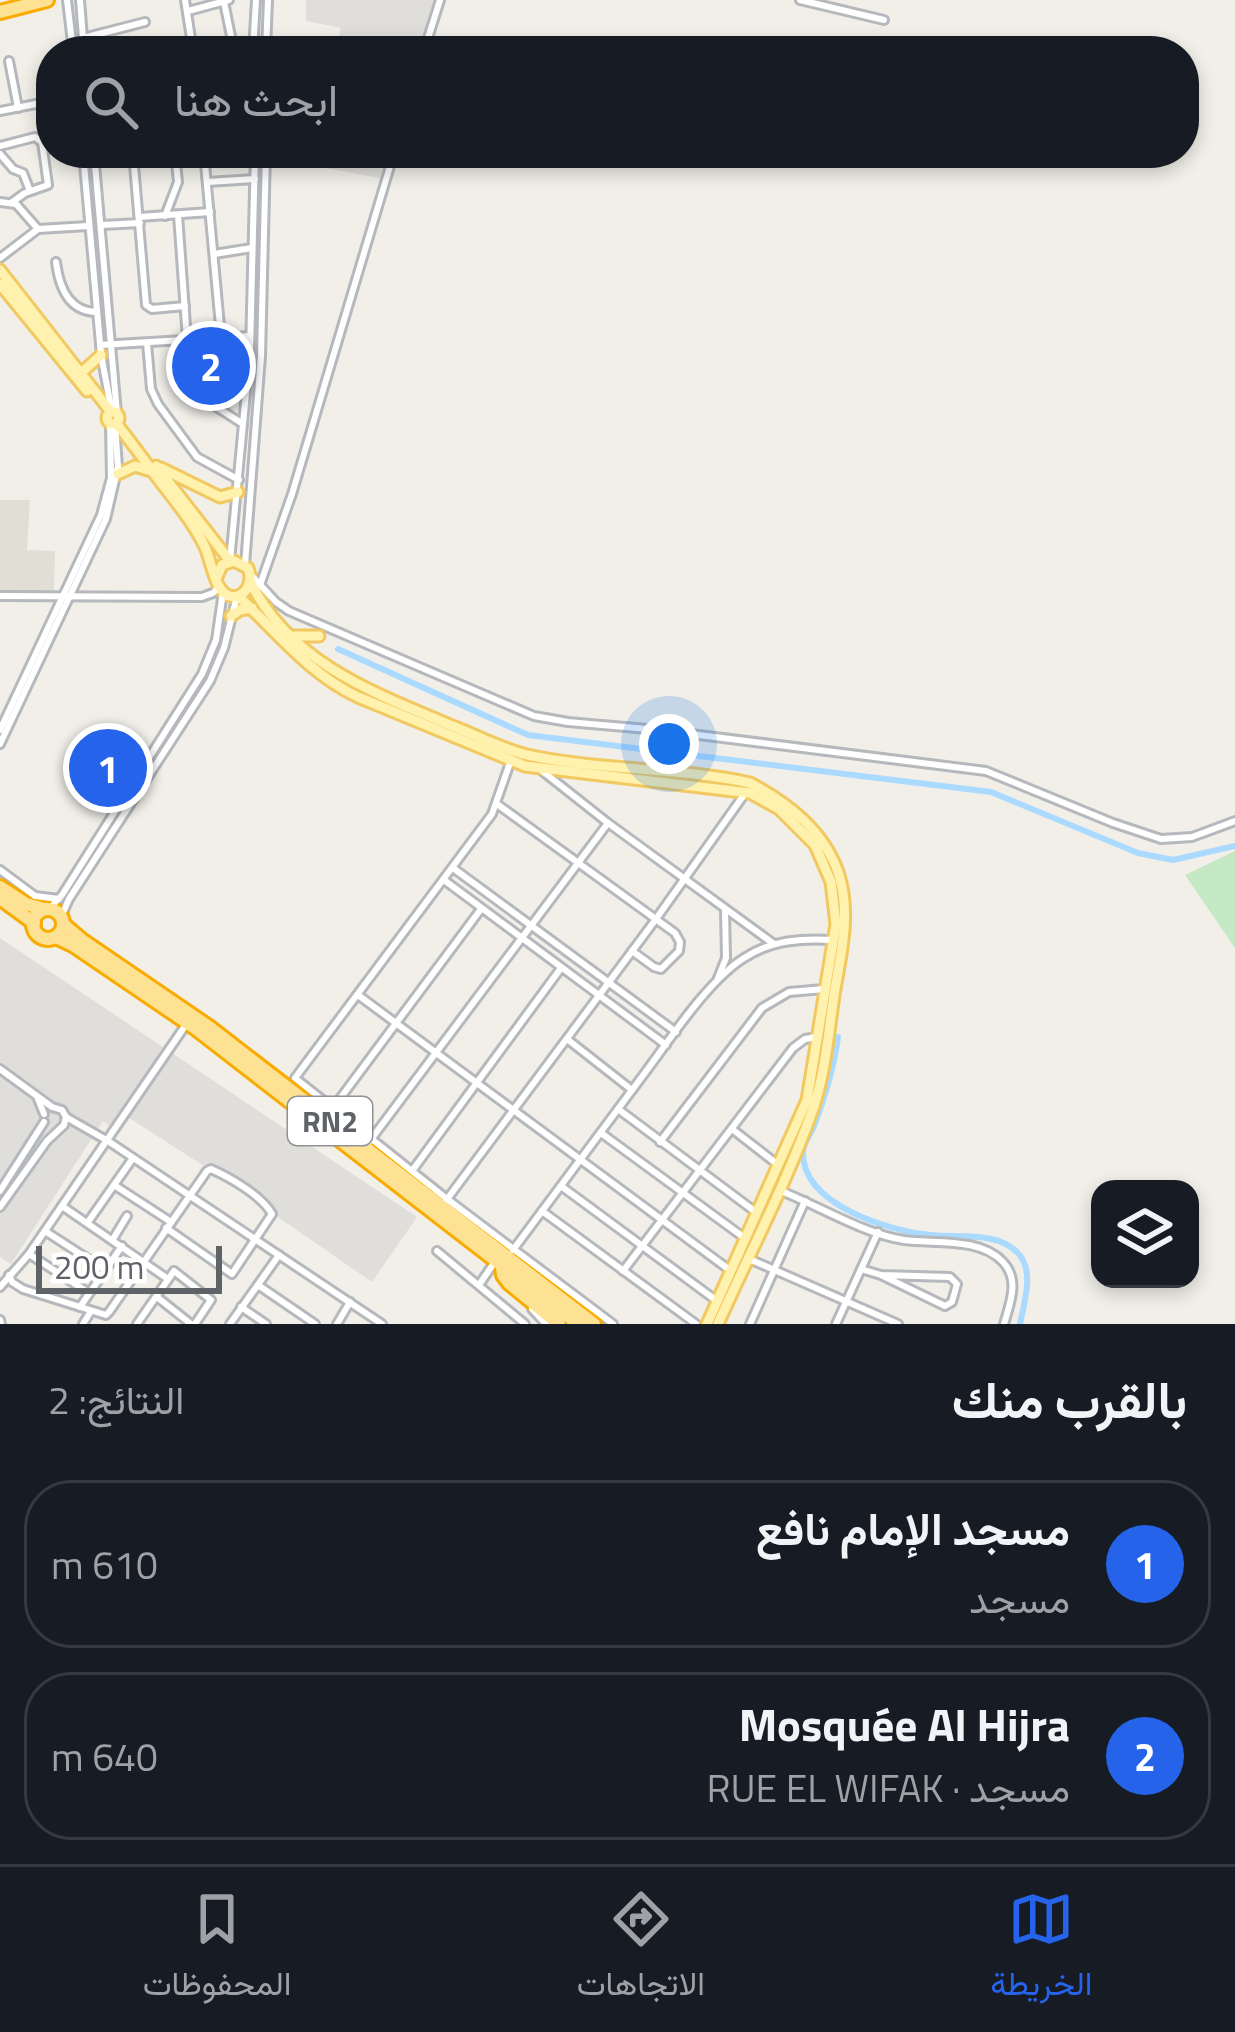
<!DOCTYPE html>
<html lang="ar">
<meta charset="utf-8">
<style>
:root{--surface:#171b24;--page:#20242c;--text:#f1f3f6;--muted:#9ea1a6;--line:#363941;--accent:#2563eb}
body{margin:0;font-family:"Titillium Web",Vazirmatn,sans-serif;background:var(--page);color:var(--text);direction:rtl}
.controls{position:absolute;right:36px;bottom:36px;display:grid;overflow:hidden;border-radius:24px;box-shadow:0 6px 18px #0003}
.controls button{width:108px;height:108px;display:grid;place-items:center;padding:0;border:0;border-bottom:3px solid var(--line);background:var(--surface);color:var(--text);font:60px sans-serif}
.scale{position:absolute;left:36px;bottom:30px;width:186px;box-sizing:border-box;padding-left:12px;border:6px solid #5f6368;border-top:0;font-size:33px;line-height:42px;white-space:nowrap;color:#5f6368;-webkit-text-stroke:9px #fff;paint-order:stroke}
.you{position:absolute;left:669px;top:744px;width:42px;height:42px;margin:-30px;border:9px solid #fff;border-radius:50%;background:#1a73e8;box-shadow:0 0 0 18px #1a73e833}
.badge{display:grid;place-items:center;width:78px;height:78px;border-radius:50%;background:var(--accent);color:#fff;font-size:39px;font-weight:700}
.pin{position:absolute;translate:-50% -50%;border:6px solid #fff;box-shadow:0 3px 12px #0006}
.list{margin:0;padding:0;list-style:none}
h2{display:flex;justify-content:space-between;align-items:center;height:156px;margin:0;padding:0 48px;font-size:51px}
h2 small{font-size:39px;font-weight:400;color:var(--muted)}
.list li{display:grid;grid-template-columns:78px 1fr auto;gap:36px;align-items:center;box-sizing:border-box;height:168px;margin:0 24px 24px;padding:0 24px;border:3px solid var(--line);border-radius:48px}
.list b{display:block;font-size:45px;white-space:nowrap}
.list p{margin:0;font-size:39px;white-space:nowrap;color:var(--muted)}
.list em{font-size:39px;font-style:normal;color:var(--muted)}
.icon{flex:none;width:66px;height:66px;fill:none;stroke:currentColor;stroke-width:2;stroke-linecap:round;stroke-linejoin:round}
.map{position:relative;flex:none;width:1235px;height:1324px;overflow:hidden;direction:ltr}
.search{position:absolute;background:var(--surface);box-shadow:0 6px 18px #0003;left:36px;right:36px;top:36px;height:132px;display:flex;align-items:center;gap:30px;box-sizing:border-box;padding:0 42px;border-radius:48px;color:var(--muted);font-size:45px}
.sheet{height:540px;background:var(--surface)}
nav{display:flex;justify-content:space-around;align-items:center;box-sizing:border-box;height:168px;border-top:3px solid var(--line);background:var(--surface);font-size:33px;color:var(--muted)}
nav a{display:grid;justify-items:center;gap:6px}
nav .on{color:var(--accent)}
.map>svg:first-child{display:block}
.industrial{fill:#e0deda}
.education{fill:#e1ded6}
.green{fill:#c5e8c5}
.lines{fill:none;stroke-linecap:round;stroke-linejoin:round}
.canal{stroke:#aadaff;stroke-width:6}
.minor-casing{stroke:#b5b8bc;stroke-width:12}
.major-casing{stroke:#f2c960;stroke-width:15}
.highway-casing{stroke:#f9ab00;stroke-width:18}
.minor{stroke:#fff;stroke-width:6}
.major{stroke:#fff2af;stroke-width:9}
.highway{stroke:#fde293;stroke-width:12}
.labels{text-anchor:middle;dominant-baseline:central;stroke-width:9;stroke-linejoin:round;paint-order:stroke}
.shield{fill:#fff;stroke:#8f9295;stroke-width:3}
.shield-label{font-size:30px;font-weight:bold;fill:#5f6368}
</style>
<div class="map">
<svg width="1235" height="1324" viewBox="0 0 1235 1324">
<rect width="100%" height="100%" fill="#f1efe8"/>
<g class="industrial">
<path d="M306,0h132l-17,51h-86l6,-23 -35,-7z"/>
<path d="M272,153h116l-8,25 -109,-20z"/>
<path d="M0,938l417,279 -45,65 -168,-116 -78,-50 -12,14 -11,-9 -92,143 -11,-7z"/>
</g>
<path class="education" d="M0,500h30l-3,50 28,1 -1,44 -54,-1z"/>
<path class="green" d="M1235,851v97l-50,-73z"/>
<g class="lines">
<g class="canal">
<path d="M338,649l190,86 463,57 147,61 35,7 62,-14"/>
<path d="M838,1037c-4,30 -13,60 -24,89 -3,7 -10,17 -11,25 -2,54 86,80 128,84 28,3 66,-4 87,18 17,18 6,50 2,71"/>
</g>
<defs>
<g id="minor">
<path d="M67,0l6,51"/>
<path d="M80,0l4,51"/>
<path d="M185,0l8,51"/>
<path d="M800,0l84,20"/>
<path d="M224,2l10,49"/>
<path d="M188,11l41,-11"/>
<path d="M83,38l62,-16"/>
<path d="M253,51l3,-51"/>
<path d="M266,51l2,-51"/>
<path d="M424,51l16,-51"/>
<path d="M9,61l9,47"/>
<path d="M0,111l51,-10"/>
<path d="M0,146l35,-9 7,5 6,43 -23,8 -14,10"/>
<path d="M83,153l18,202 11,57"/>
<path d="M94,153l23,260"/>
<path d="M133,153l13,152 6,4 33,-3"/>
<path d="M204,153l17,184"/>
<path d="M0,154l13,15 10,4 7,18"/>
<path d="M207,182l48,-3"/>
<path d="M0,202l16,2 22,25"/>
<path d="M178,215l12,166 17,20 36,23"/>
<path d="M165,216l13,-34 -3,-29"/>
<path d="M139,217l71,-5"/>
<path d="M102,225l38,-2"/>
<path d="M214,254l38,-6"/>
<path d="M0,258l38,-29 50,-3"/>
<path d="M56,262c3,24 12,50 41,50"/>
<path d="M147,343l4,46 7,15 39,53 42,23"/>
<path d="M100,345l150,-9"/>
<path d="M230,561l20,-211 5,-197"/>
<path d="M245,565l16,-209 5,-203"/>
<path d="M251,575l25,27 13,9 245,105 34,6 91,8 327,41 127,52 48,16 31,-2 43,-16"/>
<path d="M260,585l32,-91 102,-341"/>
<path d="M0,596l202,1 11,-4 6,-6"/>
<path d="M0,730l101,-215 10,-37 -1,-54"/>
<path d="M0,744l106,-225 12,-52 -3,-42"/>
<path d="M511,760l-19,54 -197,264 152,121 166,125"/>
<path d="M541,770l67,53 166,121"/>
<path d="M497,804l178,129 5,9 -1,9 -18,18 -7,-2 -22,-16"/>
<path d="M453,868l223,164"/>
<path d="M0,870l35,26 24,3"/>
<path d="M444,880l222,165"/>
<path d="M49,909l13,-14 140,-221 14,-34 7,-48"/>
<path d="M61,917l8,-18 141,-218 14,-33 13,-52"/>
<path d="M718,978l8,-20 -1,-48"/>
<path d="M358,995l373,276"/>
<path d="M567,1039l65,51"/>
<path d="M0,1069l52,38 10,3 4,7 -2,8 -17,16 -47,66"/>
<path d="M38,1099l6,15"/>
<path d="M333,1108l148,-199"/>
<path d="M618,1109l139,104"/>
<path d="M66,1117l42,24 274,183"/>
<path d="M732,1129l45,35"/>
<path d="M601,1133l145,106"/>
<path d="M369,1142l239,-319"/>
<path d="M660,1142l102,-134 27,-16 35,-3"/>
<path d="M412,1171l149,-203"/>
<path d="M114,1185l57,37"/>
<path d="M561,1186l156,115"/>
<path d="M0,1191l44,-69"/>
<path d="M781,1191c38,15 83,43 123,49 31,4 76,-3 99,22 17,18 7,41 1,62"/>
<path d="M445,1202l211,-283 90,-127"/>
<path d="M62,1206l106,73"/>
<path d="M542,1211l154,113"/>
<path d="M88,1222l45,-64"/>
<path d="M45,1231l60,39"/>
<path d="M113,1239l14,-23"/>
<path d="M513,1250c45,-60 89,-120 134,-180 25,-34 62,-90 97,-112 27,-18 59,-20 90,-18"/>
<path d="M437,1251l88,73"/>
<path d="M29,1254l60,39"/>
<path d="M747,1258l151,66"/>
<path d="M861,1269l20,6 69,2 7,7 -5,18 -7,4 -64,-31"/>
<path d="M623,1271l170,-223 12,-9 12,-2"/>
<path d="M9,1275l3,7 11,7 83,26 3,-3 98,-141 4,-2c20,9 51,27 61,45l-40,60 -66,-46"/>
<path d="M258,1285l57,39"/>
<path d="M479,1285l15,-22"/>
<path d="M0,1287l29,-33 156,-228"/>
<path d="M157,1297l34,27"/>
<path d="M80,1307l42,-61"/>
<path d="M241,1307l25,17"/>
<path d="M532,1309l14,15"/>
<path d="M0,1320l1,4"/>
<path d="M83,1324l8,-13"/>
<path d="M137,1324l37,-53 37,29 -16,24"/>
<path d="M230,1324l49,-69"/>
<path d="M337,1324l13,-22"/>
<path d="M750,1324l55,-123"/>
<path d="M836,1324l42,-92"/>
</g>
<g id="major">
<path d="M0,270l111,142"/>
<path d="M0,284l87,107"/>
<path d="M81,373l20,-18"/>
<circle cx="113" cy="418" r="6"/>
<path d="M116,423c12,15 23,30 34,45 18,25 40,49 54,77 6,12 9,34 16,43 13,20 37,2 28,-20l-14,-7 -12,4 -5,12"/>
<path d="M156,466l74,95"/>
<path d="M161,468l59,29 18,-5"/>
<path d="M118,474l17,-8 16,5"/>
<path d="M251,583c40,81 126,111 204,144 25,10 51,24 77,29 72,15 147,11 218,27 38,20 73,47 88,89 13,38 4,78 -3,117 -6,38 -9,81 -21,117 -26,75 -64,146 -96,218"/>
<path d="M238,596c39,36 71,78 120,101l167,69 225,27 29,16 36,36 16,37 5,42 -29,176 -100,224"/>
<path d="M231,616l9,-6 12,-2"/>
<path d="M294,636h25"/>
</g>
<g id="highway">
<path d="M0,12l47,-12"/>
<path d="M0,887l26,17 18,5"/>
<path d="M0,898l34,25"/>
<circle cx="48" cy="924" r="15"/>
<path d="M63,924l20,17 126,86 385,297"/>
<path d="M56,937l17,8 122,83 383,296"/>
<path d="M502,1267l1,8 6,8 50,41"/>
</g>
</defs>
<use href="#minor" class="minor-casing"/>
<use href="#major" class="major-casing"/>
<use href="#highway" class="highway-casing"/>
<use href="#minor" class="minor"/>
<use href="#major" class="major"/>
<use href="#highway" class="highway"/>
</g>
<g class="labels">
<rect class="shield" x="288" y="1097" width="84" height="48" rx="9"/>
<g class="shield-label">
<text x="330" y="1121">RN2</text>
</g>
</g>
</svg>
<div class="controls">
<button><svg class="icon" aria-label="layers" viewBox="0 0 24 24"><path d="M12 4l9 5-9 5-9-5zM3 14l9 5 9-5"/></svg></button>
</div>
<div class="scale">200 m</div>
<div class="you"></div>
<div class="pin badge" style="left:108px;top:768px">1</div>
<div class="pin badge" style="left:211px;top:366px">2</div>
<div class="search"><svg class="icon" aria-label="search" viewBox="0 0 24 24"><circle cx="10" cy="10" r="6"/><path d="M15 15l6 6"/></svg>ابحث هنا</div>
</div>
<section class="sheet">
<h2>بالقرب منك<small>النتائج: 2</small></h2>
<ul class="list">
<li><span class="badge">1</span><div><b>مسجد الإمام نافع</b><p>مسجد</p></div><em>610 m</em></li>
<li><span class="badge">2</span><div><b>Mosquée Al Hijra</b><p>مسجد · RUE EL WIFAK</p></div><em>640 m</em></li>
</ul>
</section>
<nav>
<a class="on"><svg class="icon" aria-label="map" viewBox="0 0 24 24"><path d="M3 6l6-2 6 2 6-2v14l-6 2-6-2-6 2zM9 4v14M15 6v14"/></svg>الخريطة</a>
<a><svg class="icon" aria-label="directions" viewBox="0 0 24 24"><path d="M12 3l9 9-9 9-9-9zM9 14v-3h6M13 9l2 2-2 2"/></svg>الاتجاهات</a>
<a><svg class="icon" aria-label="saved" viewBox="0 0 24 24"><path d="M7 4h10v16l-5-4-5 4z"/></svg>المحفوظات</a>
</nav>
